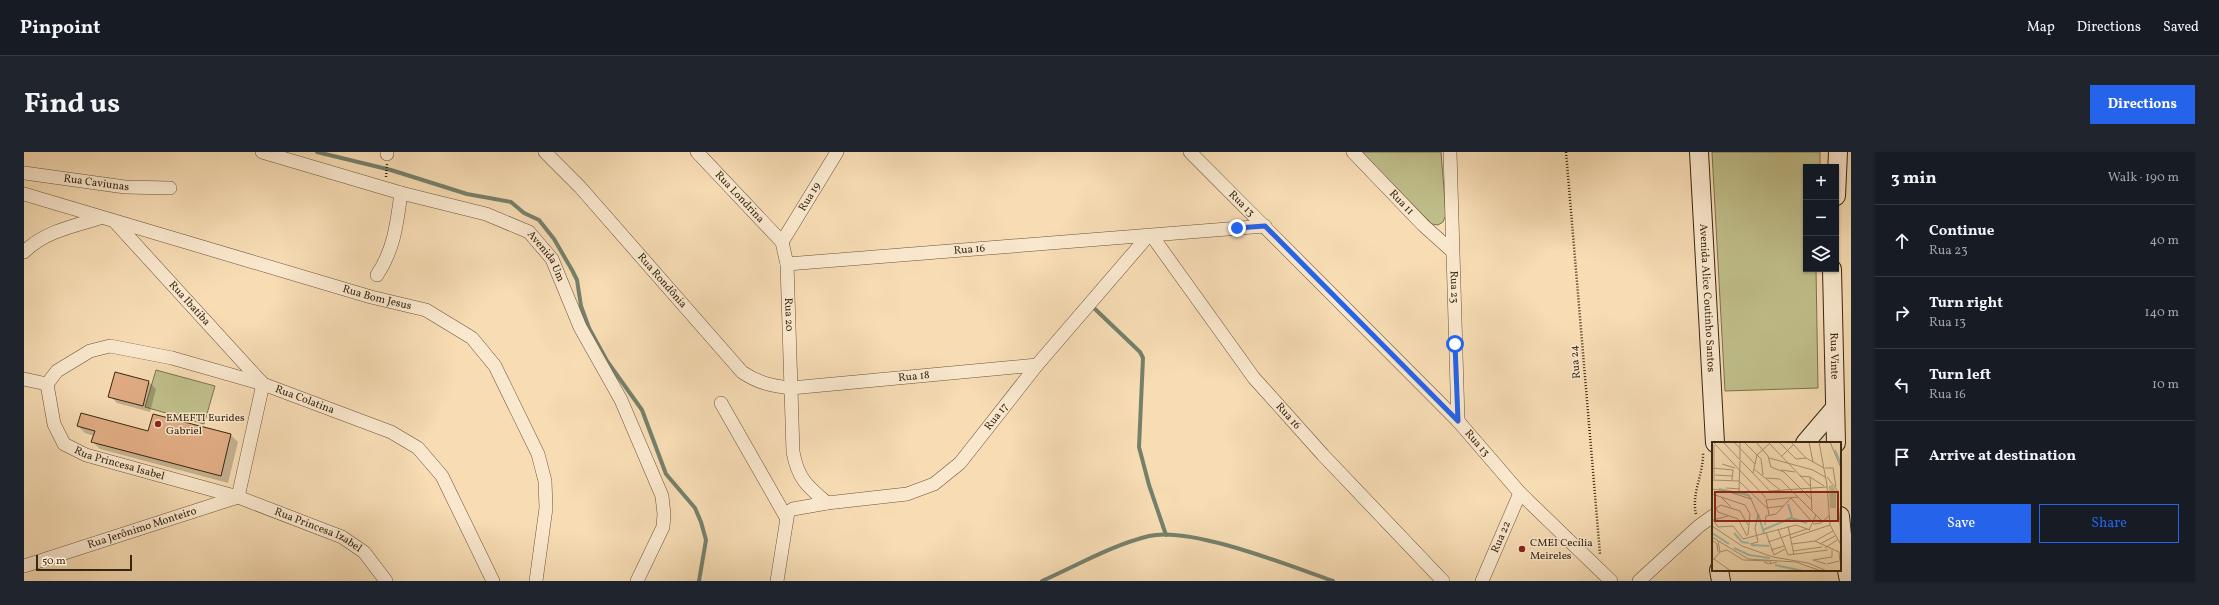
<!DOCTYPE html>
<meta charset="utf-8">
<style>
:root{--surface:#171b24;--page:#20242c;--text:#f1f3f6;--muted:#9ea1a6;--line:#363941;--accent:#2563eb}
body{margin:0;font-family:Vollkorn,serif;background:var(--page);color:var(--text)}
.controls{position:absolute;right:12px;top:12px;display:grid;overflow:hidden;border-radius:0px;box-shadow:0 1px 3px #0004}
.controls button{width:36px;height:36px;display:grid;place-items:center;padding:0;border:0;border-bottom:1px solid var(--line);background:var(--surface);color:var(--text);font:20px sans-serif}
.scale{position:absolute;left:12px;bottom:10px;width:96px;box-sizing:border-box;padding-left:4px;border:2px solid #382711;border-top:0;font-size:11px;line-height:14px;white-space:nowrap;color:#382711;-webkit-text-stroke:3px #fae8ce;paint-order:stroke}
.stop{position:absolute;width:12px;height:12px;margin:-9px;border:3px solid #2563eb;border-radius:50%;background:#fff}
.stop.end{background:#2563eb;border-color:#fff;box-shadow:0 1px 4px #0008}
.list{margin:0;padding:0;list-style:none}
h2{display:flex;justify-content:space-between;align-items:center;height:52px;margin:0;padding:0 16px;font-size:17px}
h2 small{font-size:13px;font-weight:400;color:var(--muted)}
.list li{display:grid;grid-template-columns:26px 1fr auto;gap:12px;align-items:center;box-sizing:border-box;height:72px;padding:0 16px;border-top:1px solid var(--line)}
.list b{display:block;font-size:15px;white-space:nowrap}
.list p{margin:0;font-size:13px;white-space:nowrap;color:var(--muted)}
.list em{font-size:13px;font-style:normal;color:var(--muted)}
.actions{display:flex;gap:8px;padding:12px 16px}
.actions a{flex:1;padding:9px 0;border:1px solid var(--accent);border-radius:0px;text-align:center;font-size:14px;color:var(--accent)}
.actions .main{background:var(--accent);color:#fff}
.icon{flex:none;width:22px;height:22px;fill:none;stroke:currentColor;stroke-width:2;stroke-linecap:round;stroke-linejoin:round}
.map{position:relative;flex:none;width:1827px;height:429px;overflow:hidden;border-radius:0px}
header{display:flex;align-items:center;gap:24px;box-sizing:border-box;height:56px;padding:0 20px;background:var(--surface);border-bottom:1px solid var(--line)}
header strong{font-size:19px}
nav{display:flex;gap:22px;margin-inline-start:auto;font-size:14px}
.intro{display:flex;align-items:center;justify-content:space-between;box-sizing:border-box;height:96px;padding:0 24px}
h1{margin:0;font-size:28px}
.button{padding:10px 18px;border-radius:0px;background:var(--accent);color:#fff;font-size:14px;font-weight:700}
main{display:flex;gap:24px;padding:0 24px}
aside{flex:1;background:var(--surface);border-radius:0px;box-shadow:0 1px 3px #0004}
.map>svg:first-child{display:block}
.green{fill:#c0bf8b;stroke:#7c734e}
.shadow{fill:#0003}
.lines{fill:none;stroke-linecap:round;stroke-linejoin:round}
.stream{stroke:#75806b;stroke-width:4}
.building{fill:#e2ad84;stroke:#382711}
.minor-casing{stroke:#68543a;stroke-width:14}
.secondary-casing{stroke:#382711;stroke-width:20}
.path{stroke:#382711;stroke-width:2.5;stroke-dasharray:1 2;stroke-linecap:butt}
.minor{stroke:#fae8ce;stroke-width:13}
.secondary{stroke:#fae8ce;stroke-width:18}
.route{stroke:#2563eb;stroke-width:5}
.poi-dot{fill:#8f2418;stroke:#fae8ce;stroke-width:1.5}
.labels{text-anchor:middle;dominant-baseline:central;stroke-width:3;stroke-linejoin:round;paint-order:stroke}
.street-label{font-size:11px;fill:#382711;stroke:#fae8ce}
.poi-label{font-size:11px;fill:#382711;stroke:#fae8ce;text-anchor:start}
.inset-river{fill:none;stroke:#9ebca7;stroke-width:2}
.inset-road{fill:none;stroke:#ab9473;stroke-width:1}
.view{fill:#8f2418;fill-opacity:0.15;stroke:#8f2418;stroke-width:2}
.inset-edge{fill:none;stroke:#382711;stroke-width:2}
</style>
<header>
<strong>Pinpoint</strong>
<nav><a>Map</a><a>Directions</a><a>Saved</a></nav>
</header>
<div class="intro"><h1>Find us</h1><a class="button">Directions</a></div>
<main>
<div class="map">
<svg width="1827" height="429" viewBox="0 0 1827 429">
<rect width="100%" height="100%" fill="#f7dcb4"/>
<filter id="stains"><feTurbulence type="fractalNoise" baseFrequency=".005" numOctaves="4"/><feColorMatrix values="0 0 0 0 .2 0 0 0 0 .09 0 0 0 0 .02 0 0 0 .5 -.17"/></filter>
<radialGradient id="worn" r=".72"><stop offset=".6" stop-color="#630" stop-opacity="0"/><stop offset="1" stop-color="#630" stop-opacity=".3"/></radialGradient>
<g class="green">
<path d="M1337,0h80l5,63 -3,7 -5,3 -6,-1z"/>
<path d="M1688,0h108v15h-14v102h10l2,119 -93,3z"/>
<path d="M132,218l59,16 -11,38 -59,-17z"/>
</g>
<g class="shadow">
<path d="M92,221l33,9 7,7 -6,23 -33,-9 -7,-7z"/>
<path d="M129,264l78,19 7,7 -10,41 -128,-34 -7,-7 1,-6 -9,-3 -7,-7 71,7z"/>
</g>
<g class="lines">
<g class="stream">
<path d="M293,0l74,18 76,24 44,8 13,11 15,7 15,19 18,31 5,10 4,26 8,22 18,33 35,49 24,64 29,34 6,14 5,18 -7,41"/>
<path d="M1071,157l45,43 3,6 -4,89 10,38 17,50"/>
<path d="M1018,429c34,-15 70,-36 107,-45 42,-10 141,30 184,45"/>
</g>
</g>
<g class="building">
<path d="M91,220l34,9 -6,25 -35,-9z"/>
<path d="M57,261l67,18 5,-17 78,20 -10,42 -130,-34 4,-11 -18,-5z"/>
</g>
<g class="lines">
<defs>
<g id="minor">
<path id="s1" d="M238,0l139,41 85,21 43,18 23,27 28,68 41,73 41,96 2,18 -1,13 -26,54"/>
<path id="s2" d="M521,0l35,35 162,185c16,11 30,14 49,16l246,-23"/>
<path id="s3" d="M673,0l85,90 5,22 6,188c5,27 14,34 34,51"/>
<path id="s4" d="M1166,0l268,269 62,72 91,88"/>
<path id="s5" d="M1329,0l70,73 29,26"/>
<path id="s6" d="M1426,0l8,269"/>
<path d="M363,2v-2"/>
<path id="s7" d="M0,21l101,14 45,1"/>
<path id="s8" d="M0,42l347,103 55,13 46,28 23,28 43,88 7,27 1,27 -10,73"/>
<path id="s9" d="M92,71l147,161"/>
<path id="s10" d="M1128,84l102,142 69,77 120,126"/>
<path id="s11" d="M758,90l55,-90"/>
<path d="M0,100c20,-20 49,-26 76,-34"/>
<path id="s12" d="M763,112l478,-38"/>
<path d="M353,123c17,-25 20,-52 24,-82"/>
<path d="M0,227l23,5"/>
<path id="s13" d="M23,232l10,-13 33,-20 20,-5 62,12 91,26 128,48 27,16 24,28 51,105"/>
<path id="s14" d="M23,232l7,40 10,20 22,11 152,42 104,40 22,15 22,29"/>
<path d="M697,251l65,114"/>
<path d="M214,345l25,-113"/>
<path id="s15" d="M0,414l214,-69"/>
<path id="s16" d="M753,429l11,-69 5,-3 34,-6 80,-9 27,-10 26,-21 77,-98 111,-129"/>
<path id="s17" d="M1458,429l38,-88"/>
<path d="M1615,429l60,-55 14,-10"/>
</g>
<g id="secondary">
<path id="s18" d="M1675,0l16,291"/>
<path d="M1812,44l2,-44"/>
<path id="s19" d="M1808,117l4,174"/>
<path d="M1781,291l29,-34"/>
<path d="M1816,364l4,38 5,27"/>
<path d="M1695,418l2,11"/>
</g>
</defs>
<use href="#minor" class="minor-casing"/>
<use href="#secondary" class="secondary-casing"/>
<g class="path">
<path d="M1542,0l34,402"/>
<path d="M362,25l1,-13"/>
<path d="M1672,362c-5,-20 8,-41 7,-62"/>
</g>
<use href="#minor" class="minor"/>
<use href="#secondary" class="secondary"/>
</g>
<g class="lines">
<path class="route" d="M1213,76l28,-2 193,195 -3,-77"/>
</g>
<g class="poi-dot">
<circle cx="134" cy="272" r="4"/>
<circle cx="1498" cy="397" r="4"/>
</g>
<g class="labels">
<g class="street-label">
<text stroke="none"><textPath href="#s7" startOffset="73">Rua Caviunas</textPath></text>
<text stroke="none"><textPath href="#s3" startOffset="62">Rua Londrina</textPath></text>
<text stroke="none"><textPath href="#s11" startOffset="53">Rua 19</textPath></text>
<text stroke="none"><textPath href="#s4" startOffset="73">Rua 13</textPath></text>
<text stroke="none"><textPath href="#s5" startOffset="70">Rua 11</textPath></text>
<text stroke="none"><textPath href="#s12" startOffset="183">Rua 16</textPath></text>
<text stroke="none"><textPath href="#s1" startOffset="309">Avenida Um</textPath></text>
<text stroke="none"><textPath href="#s2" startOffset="174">Rua Rondônia</textPath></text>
<text stroke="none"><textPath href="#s6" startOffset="135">Rua 23</textPath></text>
<text stroke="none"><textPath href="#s8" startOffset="368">Rua Bom Jesus</textPath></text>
<text stroke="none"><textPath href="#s18" startOffset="146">Avenida Alice Coutinho Santos</textPath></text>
<text stroke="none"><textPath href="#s9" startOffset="109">Rua Ibatiba</textPath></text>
<text stroke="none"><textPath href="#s3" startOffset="197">Rua 20</textPath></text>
<text stroke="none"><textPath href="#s19" startOffset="87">Rua Vinte</textPath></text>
<text transform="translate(1552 210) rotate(-95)">Rua 24</text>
<text stroke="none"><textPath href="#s2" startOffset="471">Rua 18</textPath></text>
<text stroke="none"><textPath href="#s13" startOffset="278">Rua Colatina</textPath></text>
<text stroke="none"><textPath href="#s10" startOffset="226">Rua 16</textPath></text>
<text stroke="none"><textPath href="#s16" startOffset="312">Rua 17</textPath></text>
<text stroke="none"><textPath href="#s4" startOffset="409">Rua 13</textPath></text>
<text stroke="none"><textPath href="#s14" startOffset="122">Rua Princesa Isabel</textPath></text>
<text stroke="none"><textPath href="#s15" startOffset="124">Rua Jerônimo Monteiro</textPath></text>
<text stroke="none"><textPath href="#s14" startOffset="332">Rua Princesa Izabel</textPath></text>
<text stroke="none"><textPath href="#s17" startOffset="48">Rua 22</textPath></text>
</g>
<g class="poi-label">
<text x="142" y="266">EMEFTI Eurides<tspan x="142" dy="13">Gabriel</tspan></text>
<text x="1506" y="391">CMEI Cecília<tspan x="1506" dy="13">Meireles</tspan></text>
</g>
</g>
<g transform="translate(1688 290)">
<rect width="129" height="129" fill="#f7dcb4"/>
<path d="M120,43l4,6v17h-6l-1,-22z" fill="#c0bf8b"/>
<path class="inset-river" d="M123,8l6,14M7,47l29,6 3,4M76,62l4,13M46,72l6,19M51,88l28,-12 16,5M0,91l17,11M22,91l8,9 7,1M39,103l18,1M22,106l15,7 21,3M63,123l28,6"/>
<path class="inset-road" d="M1,0l53,56M11,0l47,49M22,0l21,22M32,0l17,17 2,16M44,0l12,14 3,11 13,5 27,27M56,0l43,45M67,0l17,17 10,-1M79,0l15,16 18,10M97,0l4,20M107,0l8,43 3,40 11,20M118,0l11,26M2,3v34M69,15l12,-12M57,16l44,12 12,7M28,17v-17M10,22l13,4M0,26l21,2 -1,10M113,26h8l3,19M42,27l26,21M69,28l14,2M41,31l4,-18 12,-11M3,33l18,1M88,34l10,1 14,9M98,35l2,33M115,35l10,13 4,46M54,36l14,1 43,43M0,38l28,1M28,40l27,26M14,46l14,1M0,47l14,2 25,8 7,16 -3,13 3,14 -8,2M58,49l57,-4M27,50l1,-31M0,52l33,11 5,9 -2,21M10,56l9,9M79,56l23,26 7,-1 8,-7M54,57l3,16M54,58l32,-3M4,66l2,4 20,7 9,17M4,66l5,-3 19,6 8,14M55,66l16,-2M0,76l6,9 15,-1 10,13 53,-14 14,5M1,78l15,-4M53,83l1,-9 10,-2 15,-16M0,84l30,20 31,11 35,6 19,8M76,84l6,29M66,87l10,26 40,-5M97,88l7,-15M54,91l8,22 11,-6M0,95l36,22 48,3 25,9M79,96l39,-13M0,98l5,4 1,8M103,99l26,12M56,100l39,-13M80,102l23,-3 18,-10M108,102l15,-8M113,106l12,-8M59,108l13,-4M81,109l29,-4M8,110l7,-2 16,10 27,1 1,3M127,111l2,15M2,117l17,12M101,118l19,-3v-7M101,118l13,4M0,119l8,-9 -2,-11M52,120l5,2 8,-2M115,122l12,-3"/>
<path class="view" d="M3,50h123v29h-123z"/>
<rect width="129" height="129" class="inset-edge"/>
</g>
<rect width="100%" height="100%" filter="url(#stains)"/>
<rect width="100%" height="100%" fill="url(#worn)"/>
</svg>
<div class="controls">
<button>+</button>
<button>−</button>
<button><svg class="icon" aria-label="layers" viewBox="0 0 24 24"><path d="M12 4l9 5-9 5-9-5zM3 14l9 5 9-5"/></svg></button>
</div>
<div class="scale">50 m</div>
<div class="stop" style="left:1431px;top:192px"></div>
<div class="stop end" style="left:1213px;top:76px"></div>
</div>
<aside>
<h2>3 min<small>Walk · 190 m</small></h2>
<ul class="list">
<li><svg class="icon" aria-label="ahead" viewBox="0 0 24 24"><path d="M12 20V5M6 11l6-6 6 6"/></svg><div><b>Continue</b><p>Rua 23</p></div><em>40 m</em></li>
<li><svg class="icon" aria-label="right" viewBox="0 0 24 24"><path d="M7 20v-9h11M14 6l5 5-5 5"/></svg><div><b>Turn right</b><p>Rua 13</p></div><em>140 m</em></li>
<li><svg class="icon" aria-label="left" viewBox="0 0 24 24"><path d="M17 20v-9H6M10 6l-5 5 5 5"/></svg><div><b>Turn left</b><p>Rua 16</p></div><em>10 m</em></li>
<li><svg class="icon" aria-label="arrive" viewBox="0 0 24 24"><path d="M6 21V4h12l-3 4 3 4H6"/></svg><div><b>Arrive at destination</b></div></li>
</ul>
<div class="actions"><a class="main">Save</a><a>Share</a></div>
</aside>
</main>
